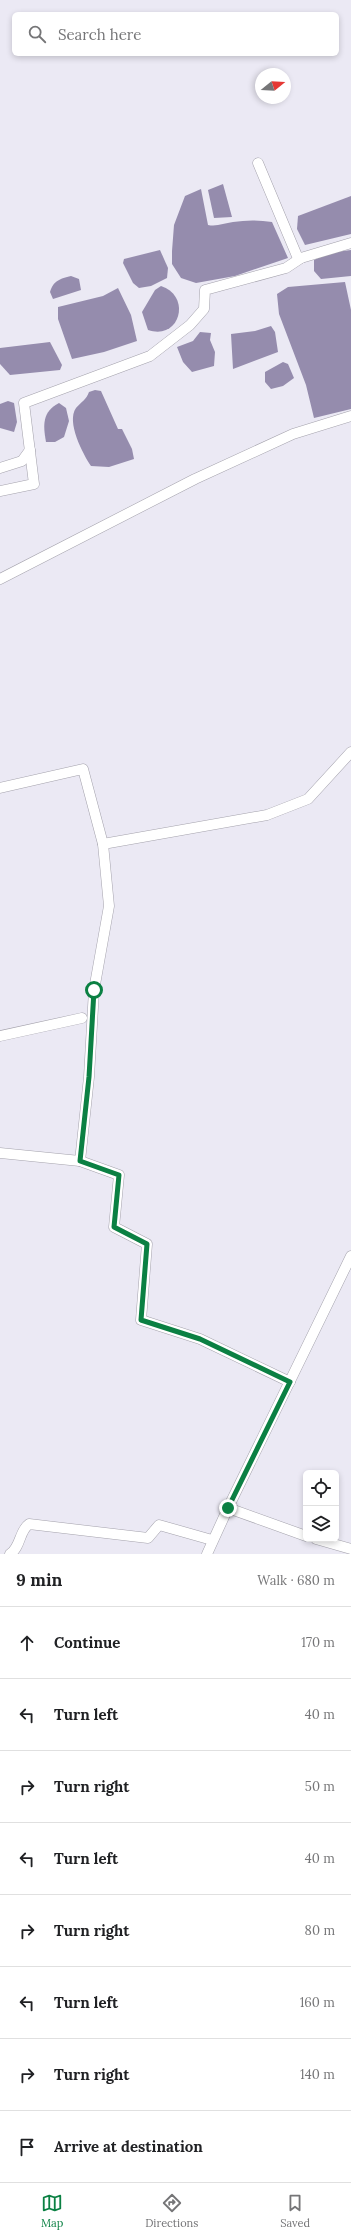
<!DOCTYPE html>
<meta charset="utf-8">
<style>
:root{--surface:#fff;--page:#f6f6f6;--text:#202124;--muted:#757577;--line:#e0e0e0;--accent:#0b8043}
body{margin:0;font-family:Lora,serif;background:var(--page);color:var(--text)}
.controls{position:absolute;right:12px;bottom:12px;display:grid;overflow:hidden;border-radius:6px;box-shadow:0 2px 6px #0003}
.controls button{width:36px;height:36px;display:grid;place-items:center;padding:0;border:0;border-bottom:1px solid var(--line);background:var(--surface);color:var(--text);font:20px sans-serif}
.compass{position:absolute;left:255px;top:68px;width:36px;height:36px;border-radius:50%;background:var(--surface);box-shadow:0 2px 6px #0003;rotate:72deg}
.stop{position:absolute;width:12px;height:12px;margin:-9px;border:3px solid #0b8043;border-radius:50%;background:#fff}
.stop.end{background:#0b8043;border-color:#fff;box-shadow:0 1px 4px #0008}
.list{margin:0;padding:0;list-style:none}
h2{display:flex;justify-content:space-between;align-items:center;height:52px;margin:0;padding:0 16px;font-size:17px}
h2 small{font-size:13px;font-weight:400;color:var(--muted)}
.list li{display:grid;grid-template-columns:26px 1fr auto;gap:12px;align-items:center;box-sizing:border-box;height:72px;padding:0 16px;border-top:1px solid var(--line)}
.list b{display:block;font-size:15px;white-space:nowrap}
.list em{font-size:13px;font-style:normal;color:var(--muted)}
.icon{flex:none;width:22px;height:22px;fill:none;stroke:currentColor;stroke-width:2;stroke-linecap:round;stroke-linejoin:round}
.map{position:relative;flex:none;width:351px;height:1554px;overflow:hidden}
.search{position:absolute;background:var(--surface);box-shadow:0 2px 6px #0003;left:12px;right:12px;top:12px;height:44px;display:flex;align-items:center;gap:10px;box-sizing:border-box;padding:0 14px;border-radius:6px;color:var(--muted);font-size:15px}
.sheet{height:628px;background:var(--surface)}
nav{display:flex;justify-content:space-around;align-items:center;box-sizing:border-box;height:56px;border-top:1px solid var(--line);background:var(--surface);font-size:11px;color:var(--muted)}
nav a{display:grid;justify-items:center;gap:2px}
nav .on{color:var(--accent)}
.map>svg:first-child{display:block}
.water{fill:#958cad}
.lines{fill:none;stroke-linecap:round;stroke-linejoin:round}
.minor-casing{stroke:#a4a2ac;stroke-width:11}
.minor{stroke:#fff;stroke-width:10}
.route{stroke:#0b8043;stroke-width:5}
</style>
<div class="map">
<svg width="351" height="1554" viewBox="0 0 351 1554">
<rect width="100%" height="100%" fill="#ebe9f4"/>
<g class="water">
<path d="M223,184l9,33 -18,1 -6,-28z"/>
<path d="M201,189l7,36c9,2 16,-2 25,-3 13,-2 26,-2 39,0l16,36 -53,18 -39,7 -15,-5 -9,-14v-13l2,-26 11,-29z"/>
<path d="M351,196v38l-46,11 -8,-16 1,-13z"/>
<path d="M160,250l8,18 -1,10 -16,8 -12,2 -6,-5 -10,-20 1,-4z"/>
<path d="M351,250v26l-30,3 -7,-8v-11l14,-7z"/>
<path d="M71,276l8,3 2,11 -28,9 -3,-7c4,-12 10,-13 21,-16z"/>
<path d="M345,282l6,28v99l-37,9 -8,-33 -27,-71 -2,-20 11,-7z"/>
<path d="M161,286c31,10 19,55 -13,44l-6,-18 13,-22z"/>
<path d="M118,288l13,27 6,26 -33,11 -32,7 -14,-40v-12l45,-11z"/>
<path d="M271,326l4,6 3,20 -45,17 -2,-35 24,-3z"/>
<path d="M200,332l11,1 -1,7 5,12 -1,14 -22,6 -9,-10 -6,-15 16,-6z"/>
<path d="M50,342l12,23 -2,5 -50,5 -10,-11v-16z"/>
<path d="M283,362l5,2 6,14 -11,8 -12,3 -6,-7v-10z"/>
<path d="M95,390l6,1 17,38h4l10,20 2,10 -25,8 -18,-1c-8,-12 -25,-44 -15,-58 6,-7 10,-8 13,-16z"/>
<path d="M8,401l6,2 3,19 -3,10 -14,-4v-24z"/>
<path d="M59,403l7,5 3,13 -5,16 -9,5h-9c-3,-17 -4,-30 13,-39z"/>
</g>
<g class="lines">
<defs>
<g id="minor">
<path d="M258,163l39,93 4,2 50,-15"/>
<path d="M0,468l22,-7 8,-11"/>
<path d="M0,491l34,-7 -10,-81 126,-47 40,-31 14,-16 1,-19 81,-22 15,-10"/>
<path d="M0,579l195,-100 98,-45 58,-18"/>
<path d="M0,788l83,-19 20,75 6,62 -15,84 -5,87 -9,84"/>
<path d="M103,844l164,-29 41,-16 43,-47"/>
<path d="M0,1036l82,-18"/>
<path d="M0,1153l80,8 39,14 -5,52 33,17 -6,76 59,19 90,43"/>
<path d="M228,1508l78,28"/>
<path d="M316,1539l35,10"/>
<path d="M10,1554c11,-7 9,-23 19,-30l119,14 11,-13 53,15"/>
<path d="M207,1554l21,-46 123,-252"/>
</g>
</defs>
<use href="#minor" class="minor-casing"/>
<use href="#minor" class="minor"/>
</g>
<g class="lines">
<path class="route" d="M94,990l-5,87 -9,84 39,14 -5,52 33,17 -6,76 59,19 90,43 -62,126"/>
</g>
</svg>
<div class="controls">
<button><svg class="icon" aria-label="locate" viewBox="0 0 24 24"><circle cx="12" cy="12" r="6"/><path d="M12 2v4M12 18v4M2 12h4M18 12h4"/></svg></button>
<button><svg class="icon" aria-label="layers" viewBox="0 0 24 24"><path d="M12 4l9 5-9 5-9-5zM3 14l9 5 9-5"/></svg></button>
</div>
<svg class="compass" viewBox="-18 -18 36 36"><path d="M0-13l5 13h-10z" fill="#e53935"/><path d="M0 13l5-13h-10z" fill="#757577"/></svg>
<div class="stop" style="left:94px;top:990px"></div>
<div class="stop end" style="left:228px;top:1508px"></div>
<div class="search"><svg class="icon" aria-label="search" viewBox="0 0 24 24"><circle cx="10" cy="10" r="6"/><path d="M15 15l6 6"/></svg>Search here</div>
</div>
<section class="sheet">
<h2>9 min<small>Walk · 680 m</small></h2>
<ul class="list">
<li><svg class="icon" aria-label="ahead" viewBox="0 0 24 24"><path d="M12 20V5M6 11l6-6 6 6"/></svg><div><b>Continue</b></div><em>170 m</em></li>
<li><svg class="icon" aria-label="left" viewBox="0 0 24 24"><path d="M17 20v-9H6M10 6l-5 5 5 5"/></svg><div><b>Turn left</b></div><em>40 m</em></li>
<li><svg class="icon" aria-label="right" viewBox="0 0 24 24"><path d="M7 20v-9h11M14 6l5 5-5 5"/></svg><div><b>Turn right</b></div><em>50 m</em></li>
<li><svg class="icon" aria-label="left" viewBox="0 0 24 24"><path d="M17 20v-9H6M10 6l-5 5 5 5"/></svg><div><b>Turn left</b></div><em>40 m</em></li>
<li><svg class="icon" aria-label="right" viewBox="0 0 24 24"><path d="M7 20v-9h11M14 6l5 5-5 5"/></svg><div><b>Turn right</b></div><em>80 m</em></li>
<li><svg class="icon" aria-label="left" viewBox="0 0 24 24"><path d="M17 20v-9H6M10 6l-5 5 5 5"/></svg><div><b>Turn left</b></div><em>160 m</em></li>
<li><svg class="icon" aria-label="right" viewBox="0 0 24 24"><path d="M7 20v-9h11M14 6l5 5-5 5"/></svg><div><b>Turn right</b></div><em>140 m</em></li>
<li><svg class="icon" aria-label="arrive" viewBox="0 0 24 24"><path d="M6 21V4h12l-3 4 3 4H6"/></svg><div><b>Arrive at destination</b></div></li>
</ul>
</section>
<nav>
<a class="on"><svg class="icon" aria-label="map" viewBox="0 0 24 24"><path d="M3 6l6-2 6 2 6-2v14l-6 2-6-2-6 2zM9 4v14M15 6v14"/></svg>Map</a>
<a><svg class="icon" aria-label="directions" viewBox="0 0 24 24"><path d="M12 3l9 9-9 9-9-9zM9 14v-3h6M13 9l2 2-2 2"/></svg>Directions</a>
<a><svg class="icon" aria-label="saved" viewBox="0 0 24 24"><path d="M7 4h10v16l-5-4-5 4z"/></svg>Saved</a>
</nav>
